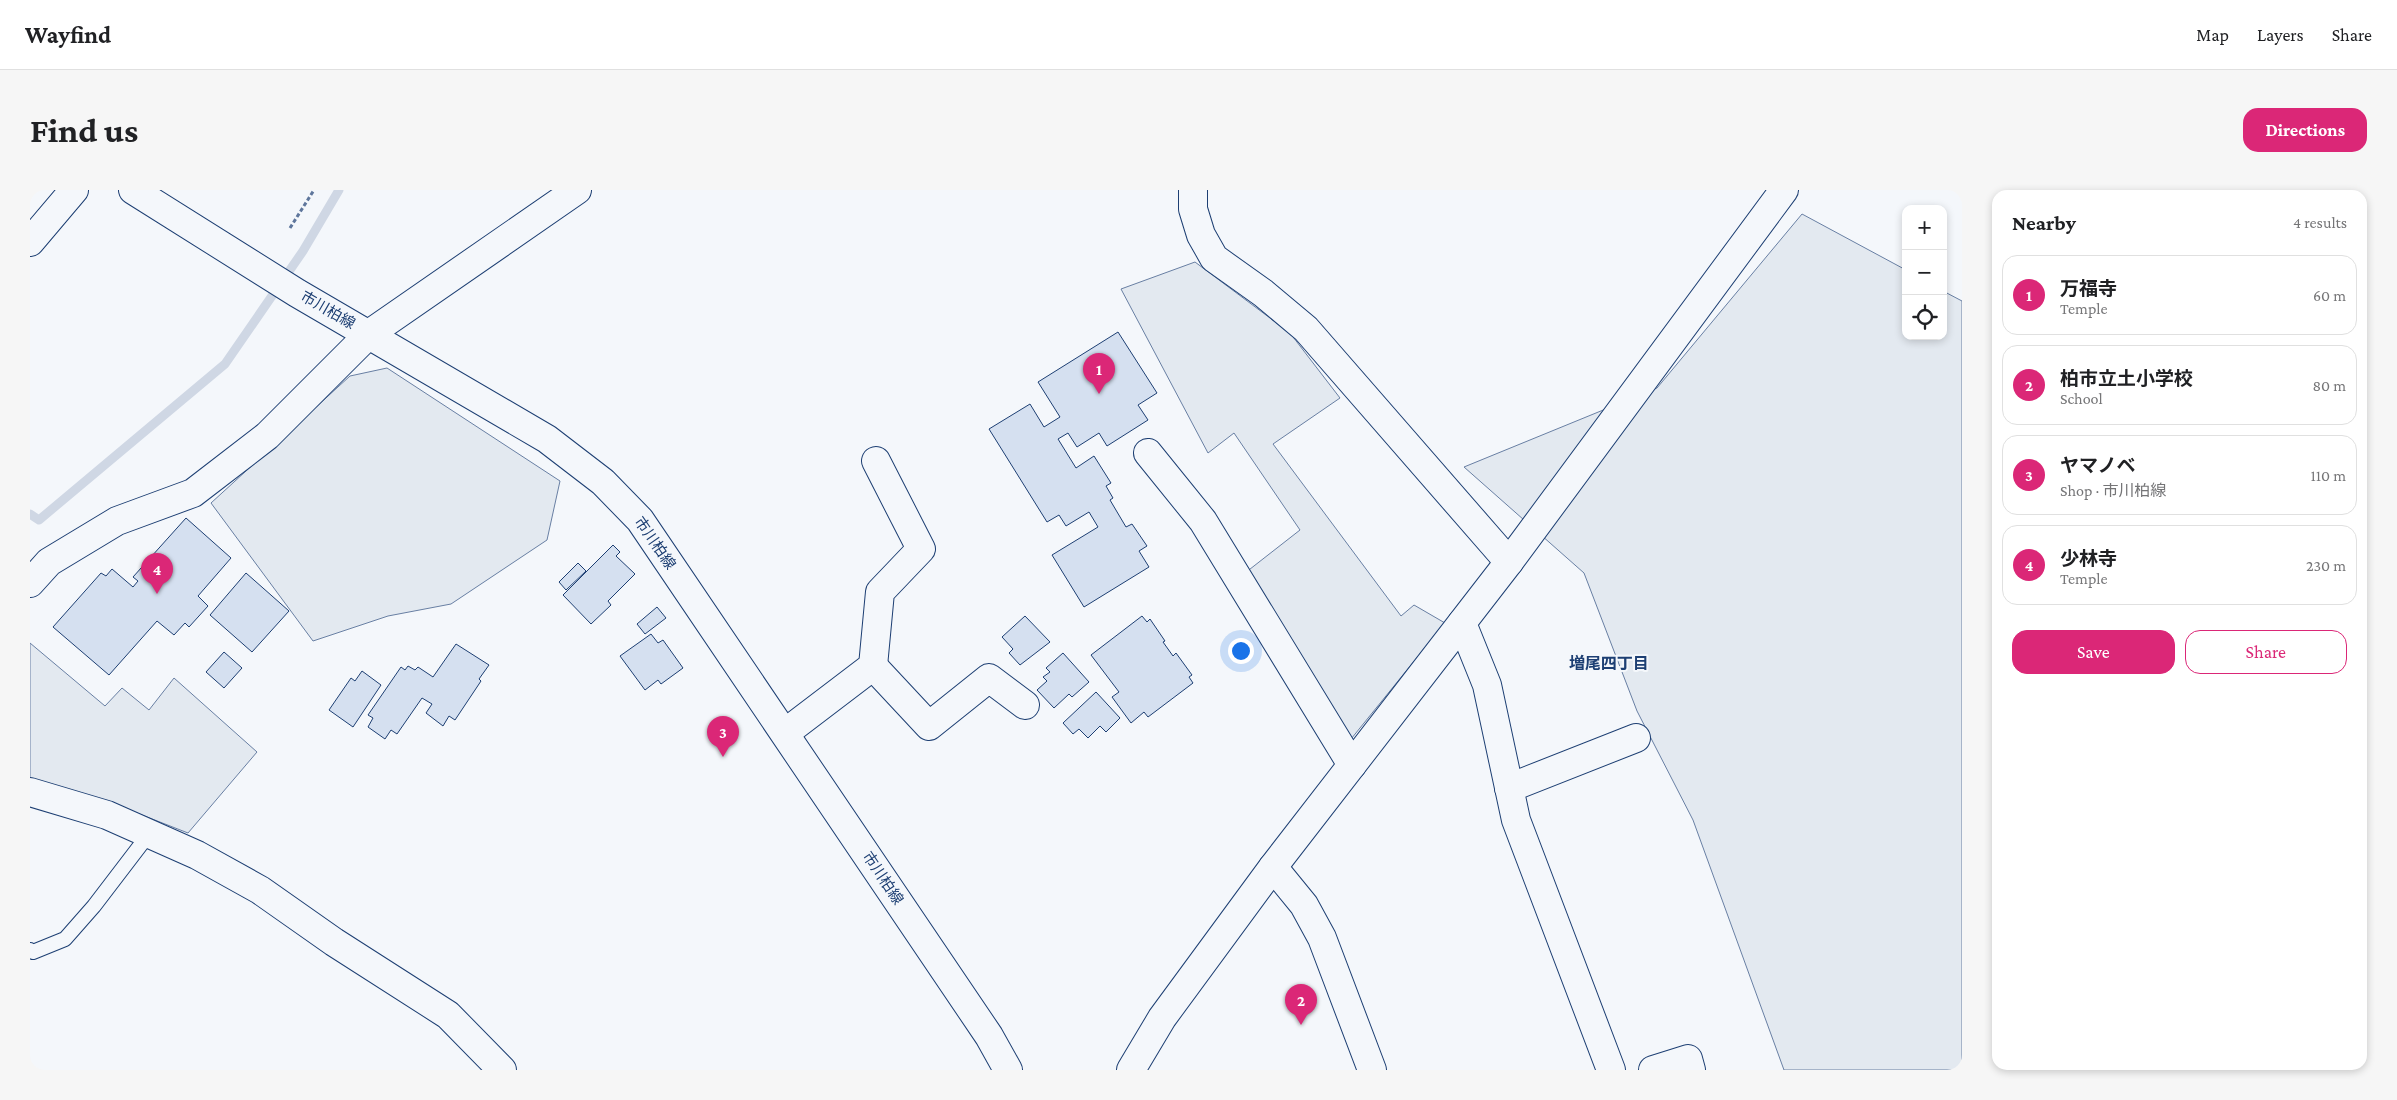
<!DOCTYPE html>
<meta charset="utf-8">
<style>
:root{--surface:#fff;--page:#f6f6f6;--text:#202124;--muted:#757577;--line:#e0e0e0;--accent:#db2777}
body{margin:0;font-family:"Crimson Pro","Noto Sans JP",serif;background:var(--page);color:var(--text)}
.controls{position:absolute;right:15px;top:15px;display:grid;overflow:hidden;border-radius:10px;box-shadow:0 2px 8px #0003}
.controls button{width:45px;height:45px;display:grid;place-items:center;padding:0;border:0;border-bottom:1px solid var(--line);background:var(--surface);color:var(--text);font:25px sans-serif}
.you{position:absolute;left:1210px;top:460px;width:18px;height:18px;margin:-12px;border:4px solid #fff;border-radius:50%;background:#1a73e8;box-shadow:0 0 0 8px #1a73e833}
.badge{display:grid;place-items:center;width:32px;height:32px;border-radius:50%;background:var(--accent);color:#fff;font-size:16px;font-weight:700}
.pin{position:absolute;translate:-50% -41px;filter:drop-shadow(0 1px 2px #0008)}
.pin::after{content:'';position:absolute;top:26px;width:18px;height:15px;background:inherit;clip-path:polygon(0 0,100% 0,50% 100%)}
.list{margin:0;padding:0;list-style:none}
h2{display:flex;justify-content:space-between;align-items:center;height:65px;margin:0;padding:0 20px;font-size:21px}
h2 small{font-size:16px;font-weight:400;color:var(--muted)}
.list li{display:grid;grid-template-columns:32px 1fr auto;gap:15px;align-items:center;box-sizing:border-box;height:80px;margin:0 10px 10px;padding:0 10px;border:1px solid var(--line);border-radius:15px}
.list b{display:block;font-size:19px;white-space:nowrap}
.list p{margin:0;font-size:16px;white-space:nowrap;color:var(--muted)}
.list em{font-size:16px;font-style:normal;color:var(--muted)}
.actions{display:flex;gap:10px;padding:15px 20px}
.actions a{flex:1;padding:11px 0;border:1px solid var(--accent);border-radius:15px;text-align:center;font-size:18px;color:var(--accent)}
.actions .main{background:var(--accent);color:#fff}
.icon{flex:none;width:28px;height:28px;fill:none;stroke:currentColor;stroke-width:2;stroke-linecap:round;stroke-linejoin:round}
.map{position:relative;flex:none;width:1932px;height:880px;overflow:hidden;border-radius:15px}
header{display:flex;align-items:center;gap:30px;box-sizing:border-box;height:70px;padding:0 25px;background:var(--surface);border-bottom:1px solid var(--line)}
header strong{font-size:24px}
nav{display:flex;gap:28px;margin-inline-start:auto;font-size:18px}
.intro{display:flex;align-items:center;justify-content:space-between;box-sizing:border-box;height:120px;padding:0 30px}
h1{margin:0;font-size:35px}
.button{padding:12px 22px;border-radius:15px;background:var(--accent);color:#fff;font-size:18px;font-weight:700}
main{display:flex;gap:30px;padding:0 30px}
aside{flex:1;background:var(--surface);border-radius:15px;box-shadow:0 2px 8px #0003}
.map>svg:first-child{display:block}
.green{fill:#e3e9f0;stroke:#687fa3}
.lines{fill:none;stroke-linecap:round;stroke-linejoin:round}
.stream{stroke:#cfd7e4;stroke-width:9}
.building{fill:#d5e0f0;stroke:#1d3f73}
.lane-casing{stroke:#1d3f73;stroke-width:16}
.street-casing{stroke:#1d3f73;stroke-width:30}
.secondary-casing{stroke:#1d3f73;stroke-width:30}
.primary-casing{stroke:#1d3f73;stroke-width:30}
.path{stroke:#5e769c;stroke-width:3;stroke-dasharray:4 2.5;stroke-linecap:butt}
.lane{stroke:#f4f7fb;stroke-width:14}
.street{stroke:#f4f7fb;stroke-width:28}
.secondary{stroke:#f4f7fb;stroke-width:28}
.primary{stroke:#f4f7fb;stroke-width:28}
.labels{text-anchor:middle;dominant-baseline:central;stroke-width:4;stroke-linejoin:round;paint-order:stroke}
.street-label{font-size:15px;fill:#1d3f73;stroke:#f4f7fb}
.neighbourhood-label{font-size:16px;font-weight:bold;fill:#1d3f73;stroke:#f4f7fb}
</style>
<header>
<strong>Wayfind</strong>
<nav><a>Map</a><a>Layers</a><a>Share</a></nav>
</header>
<div class="intro"><h1>Find us</h1><a class="button">Directions</a></div>
<main>
<div class="map">
<svg width="1932" height="880" viewBox="0 0 1932 880">
<rect width="100%" height="100%" fill="#f4f7fb"/>
<g class="green">
<path d="M1772,24l104,56v66h37v-45l19,10v769h-178l-91,-250 -56,-109 -53,-138 -120,-106 193,-79z"/>
<path d="M1165,72l95,71 50,65 -67,46 128,172 13,-11 31,18 -98,121 -102,-171 55,-43 -66,-97 -26,20 -87,-164z"/>
<path d="M357,178l173,113 -13,59 -96,64 -63,12 -75,25 -102,-138 139,-127z"/>
<path d="M0,453l75,63 17,-18 27,22 25,-32 83,74 -69,81 -87,-34 -71,-20z"/>
</g>
<g class="lines">
<path class="stream" d="M0,324l9,6 186,-156 78,-113 36,-61"/>
</g>
<g class="building">
<path d="M1088,142l39,61 -19,12 10,15 -41,26 -8,-13 -22,14 -9,-14 -10,6 18,29 18,-12 17,27 -5,3 7,12 -3,2 16,27 6,-3 15,22 -8,5 10,16 -65,40 -32,-52 46,-28 -9,-15 -23,14 -7,-11 -12,7 -58,-93 41,-25 14,23 16,-10 -22,-35z"/>
<path d="M156,328l45,40 -33,38 10,10 -19,21 -4,-4 -11,12 -17,-14 -48,54 -56,-48 48,-54 5,3 6,-7 21,18 5,-6 -5,-4z"/>
<path d="M583,355l7,7 -4,4 19,18 -27,27 3,4 -20,19 -28,-29z"/>
<path d="M548,373l8,8 -20,19 -7,-8z"/>
<path d="M216,383l43,38 -37,41 -42,-37z"/>
<path d="M627,417l9,11 -21,16 -8,-10z"/>
<path d="M995,426l25,26 -30,23 -11,-12 4,-4 -11,-12z"/>
<path d="M1112,426l5,6 3,-3 15,22 -2,1 10,14 3,-3 16,22 -3,2 4,6 -45,34 -4,-5 -13,11 -19,-26 7,-5 -28,-37z"/>
<path d="M621,444l7,9 5,-3 20,28 -22,16 -3,-4 -13,10 -25,-34z"/>
<path d="M426,454l33,21 -10,14 2,2 -26,39 -6,-4 -6,10 -17,-13 6,-9 -10,-6 -25,36 -6,-4 -6,9 -17,-12 5,-9 -5,-3 33,-48 4,3 3,-4 7,4 3,-3 15,10z"/>
<path d="M194,462l18,16 -18,20 -18,-16z"/>
<path d="M1033,463l26,29 -17,15 -3,-3 -15,14 -17,-18 10,-9 -4,-4 7,-5 -4,-4z"/>
<path d="M332,481l19,14 -28,42 -24,-17 22,-32 4,3z"/>
<path d="M1066,502l24,26 -14,14 -6,-6 -12,12 -9,-9 -6,5 -10,-11z"/>
</g>
<g class="lines">
<defs>
<path id="lane" d="M0,760l3,2 32,-13 29,-33 55,-72"/>
<g id="street">
<path d="M1163,0v19l8,26 13,23 49,35 43,36 203,233"/>
<path d="M0,52l44,-52"/>
<path d="M339,144l208,-144"/>
<path d="M1118,263l55,68 149,244"/>
<path d="M1432,433l25,62 29,135 95,250"/>
<path d="M843,476l56,60 60,-48 36,27"/>
<path d="M755,543l88,-67 7,-74 41,-43 -45,-88"/>
<path d="M1479,598l127,-50"/>
<path d="M0,602l77,23 90,40 63,35 74,52 114,73 54,55"/>
<path d="M1243,677l31,38 18,33 50,132"/>
<path d="M1101,880l31,-52 111,-151 236,-305 275,-372"/>
<path d="M1623,880l35,-11 3,11"/>
</g>
<path id="secondary" d="M0,393l19,-21 68,-41 76,-28 74,-57 102,-102"/>
<path id="primary" d="M103,0l164,103 250,146 56,43 37,38 349,516 19,34"/>
</defs>
<use href="#lane" class="lane-casing"/>
<use href="#street" class="street-casing"/>
<use href="#secondary" class="secondary-casing"/>
<use href="#primary" class="primary-casing"/>
<path class="path" d="M260,38l24,-38"/>
<use href="#lane" class="lane"/>
<use href="#street" class="street"/>
<use href="#secondary" class="secondary"/>
<use href="#primary" class="primary"/>
</g>
<g class="labels">
<g class="street-label">
<text transform="translate(298 120) rotate(30)">市川柏線</text>
<text transform="translate(625 353) rotate(55)">市川柏線</text>
<text transform="translate(853 688) rotate(56)">市川柏線</text>
</g>
<g class="neighbourhood-label">
<text x="1579" y="473">増尾四丁目</text>
</g>
</g>
</svg>
<div class="controls">
<button>+</button>
<button>−</button>
<button><svg class="icon" aria-label="locate" viewBox="0 0 24 24"><circle cx="12" cy="12" r="6"/><path d="M12 2v4M12 18v4M2 12h4M18 12h4"/></svg></button>
</div>
<div class="you"></div>
<div class="pin badge" style="left:1069px;top:204px">1</div>
<div class="pin badge" style="left:1271px;top:835px">2</div>
<div class="pin badge" style="left:693px;top:567px">3</div>
<div class="pin badge" style="left:127px;top:404px">4</div>
</div>
<aside>
<h2>Nearby<small>4 results</small></h2>
<ul class="list">
<li><span class="badge">1</span><div><b>万福寺</b><p>Temple</p></div><em>60 m</em></li>
<li><span class="badge">2</span><div><b>柏市立土小学校</b><p>School</p></div><em>80 m</em></li>
<li><span class="badge">3</span><div><b>ヤマノベ</b><p>Shop · 市川柏線</p></div><em>110 m</em></li>
<li><span class="badge">4</span><div><b>少林寺</b><p>Temple</p></div><em>230 m</em></li>
</ul>
<div class="actions"><a class="main">Save</a><a>Share</a></div>
</aside>
</main>
